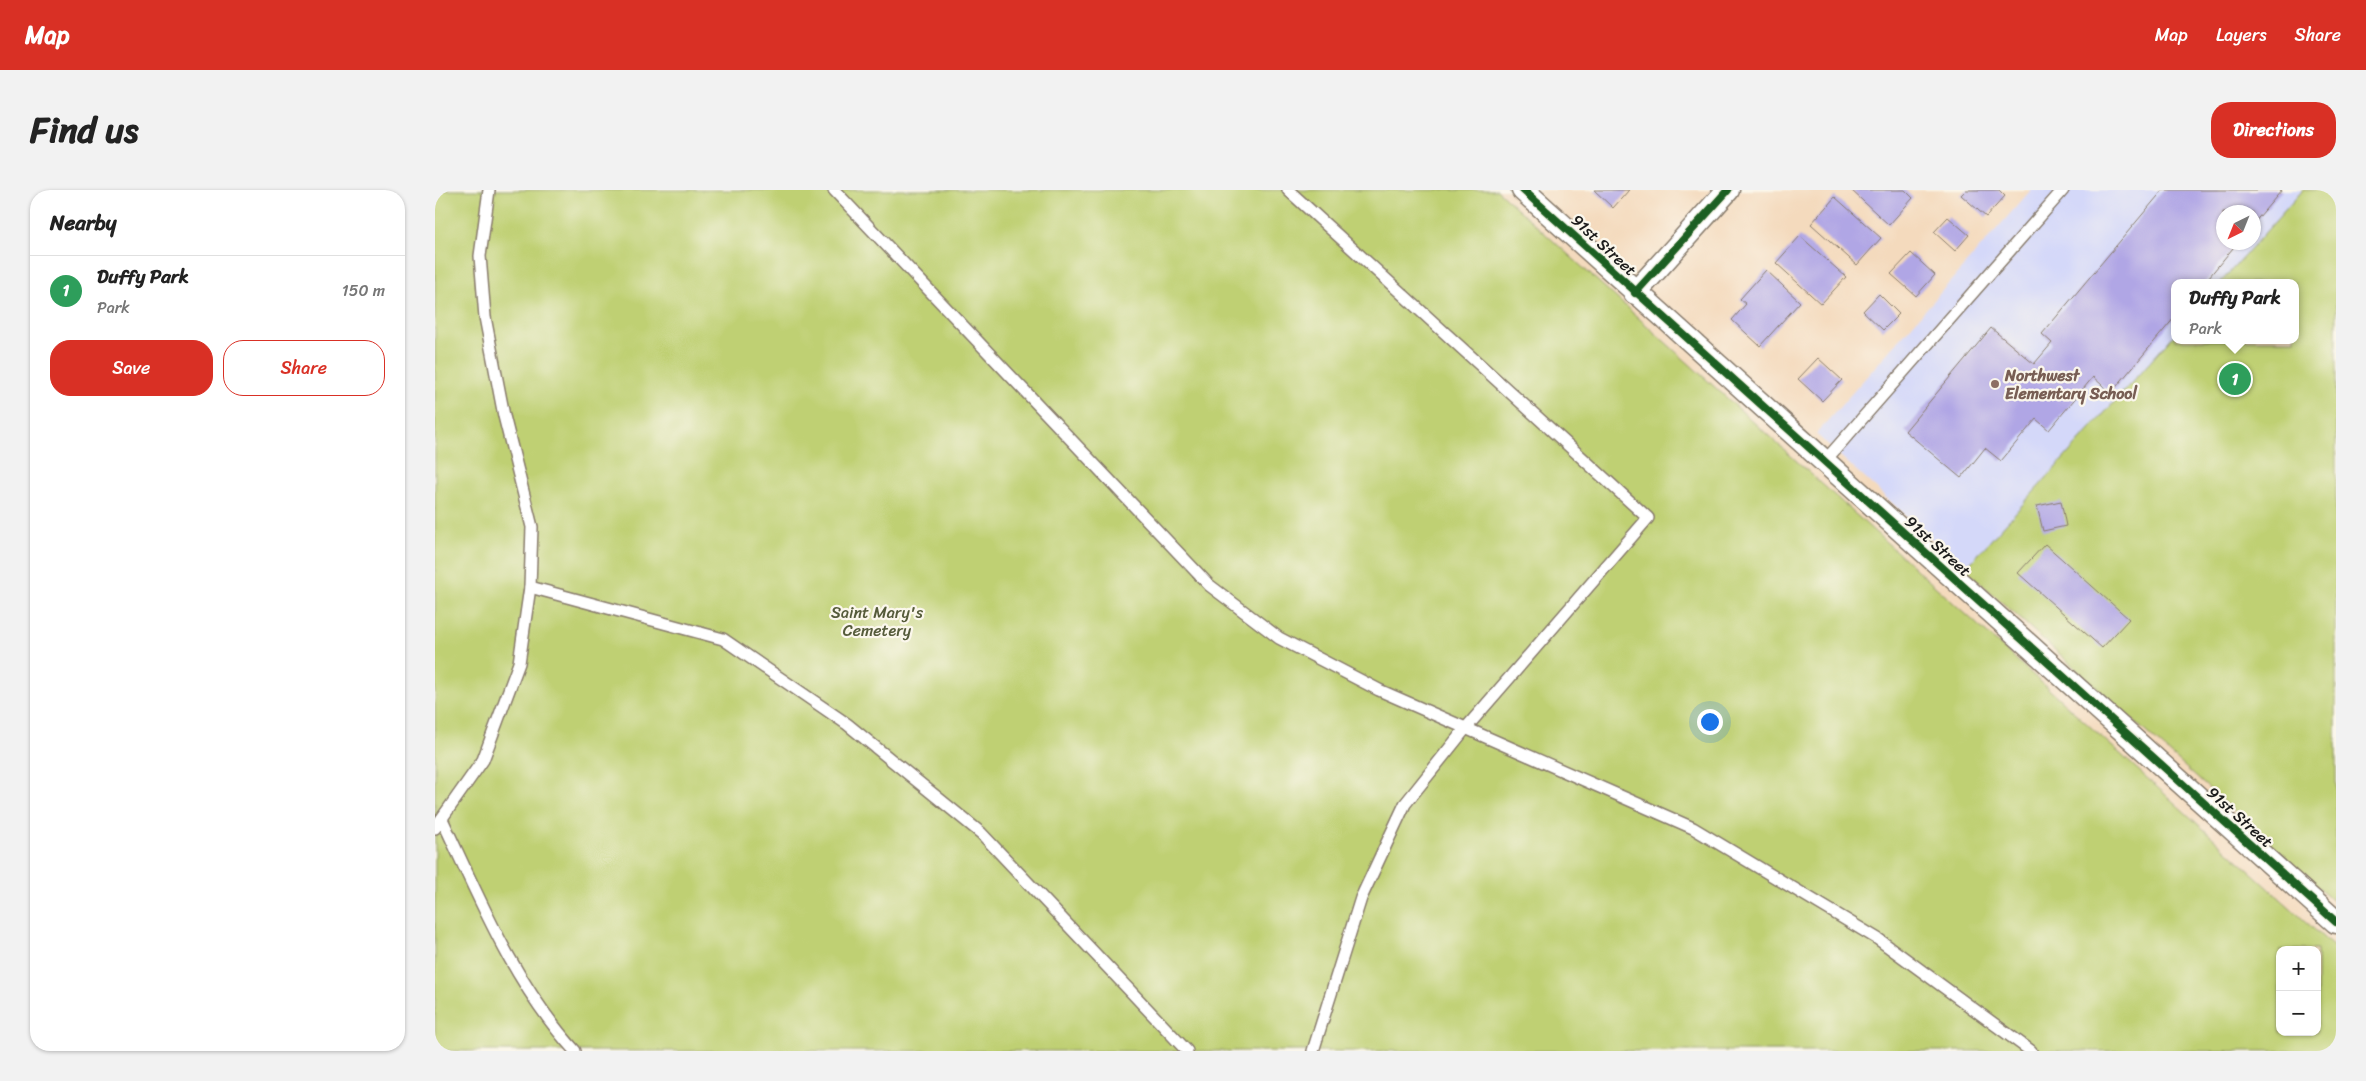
<!DOCTYPE html>
<meta charset="utf-8">
<style>
:root{--surface:#fff;--page:#f2f2f2;--text:#222;--muted:#767676;--line:#e0e0e0;--accent:#d93025}
body{margin:0;font-family:Sriracha,sans-serif;background:var(--page);color:var(--text)}
.controls{position:absolute;right:15px;bottom:15px;display:grid;overflow:hidden;border-radius:10px;box-shadow:0 1px 4px #0004}
.controls button{width:45px;height:45px;display:grid;place-items:center;padding:0;border:0;border-bottom:1px solid var(--line);background:var(--surface);color:var(--text);font:25px sans-serif}
.compass{position:absolute;left:1781px;top:15px;width:45px;height:45px;border-radius:50%;background:var(--surface);box-shadow:0 1px 4px #0004;rotate:223deg}
.you{position:absolute;left:1274px;top:531px;width:18px;height:18px;margin:-12px;border:4px solid #fff;border-radius:50%;background:#1a73e8;box-shadow:0 0 0 8px #1a73e833}
.badge{display:grid;place-items:center;width:32px;height:32px;border-radius:50%;background:var(--accent);color:#fff;font-size:16px;font-weight:700}
.pin{position:absolute;translate:-50% -50%;border:2px solid #fff;box-shadow:0 1px 5px #0006}
.popup{position:absolute;left:1736px;top:89px;width:128px;height:65px;box-sizing:border-box;display:grid;place-content:center;border-radius:10px;background:var(--surface);filter:drop-shadow(0 1px 4px #0005);font-size:16px;white-space:nowrap;color:var(--muted)}
.popup b{font-size:19px;color:var(--text)}
.popup::after{content:'';position:absolute;left:50%;top:100%;margin-left:-10px;border:10px solid transparent;border-top-color:var(--surface)}
.list{margin:0;padding:0;list-style:none}
h2{display:flex;justify-content:space-between;align-items:center;height:65px;margin:0;padding:0 20px;font-size:21px}
h2 small{font-size:16px;font-weight:400;color:var(--muted)}
.list li{display:grid;grid-template-columns:32px 1fr auto;gap:15px;align-items:center;box-sizing:border-box;height:70px;padding:0 20px;border-top:1px solid var(--line)}
.list b{display:block;font-size:19px;white-space:nowrap}
.list p{margin:0;font-size:16px;white-space:nowrap;color:var(--muted)}
.list em{font-size:16px;font-style:normal;color:var(--muted)}
.actions{display:flex;gap:10px;padding:15px 20px}
.actions a{flex:1;padding:11px 0;border:1px solid var(--accent);border-radius:20px;text-align:center;font-size:18px;color:var(--accent)}
.actions .main{background:var(--accent);color:#fff}
.map{position:relative;flex:none;width:1901px;height:861px;overflow:hidden;border-radius:20px}
header{display:flex;align-items:center;gap:30px;box-sizing:border-box;height:70px;padding:0 25px;background:var(--accent);color:#fff}
header strong{font-size:24px}
nav{display:flex;gap:28px;margin-inline-start:auto;font-size:18px}
.intro{display:flex;align-items:center;justify-content:space-between;box-sizing:border-box;height:120px;padding:0 30px}
h1{margin:0;font-size:35px}
.button{padding:12px 22px;border-radius:20px;background:var(--accent);color:#fff;font-size:18px;font-weight:700}
main{display:flex;gap:30px;padding:0 30px}
aside{flex:1;background:var(--surface);border-radius:20px;box-shadow:0 1px 4px #0004}
.map>svg:first-child{display:block}
.built{fill:#d4d8f9;fill-rule:evenodd}
.green{fill:#bfd073;stroke:#6e7648;fill-rule:evenodd}
.building{fill:#b0a6e5}
.lines{fill:none;stroke-linecap:round;stroke-linejoin:round}
.lane-casing{stroke:#887b6c;stroke-width:14}
.street-casing{stroke:#887b6c;stroke-width:25}
.lane{stroke:#fff;stroke-width:11}
.street{stroke:#fff;stroke-width:22}
.cycleway-casing{stroke:#fbf7ec;stroke-width:11}
.cycleway{stroke:#1b5e20;stroke-width:8}
.education-dot{fill:#8d6e63;stroke:#fbf7ec;stroke-width:2}
.labels{text-anchor:middle;dominant-baseline:central;stroke-width:4.5;stroke-linejoin:round;paint-order:stroke}
.street-label{font-size:16px;fill:#1c1c1c;stroke:#fbf7ec}
.education-label{font-size:16px;font-weight:bold;fill:#785e54;stroke:#fbf7ec;text-anchor:start}
.park-label{font-size:16px;fill:#555b3a;stroke:#fbf7ec}
</style>
<header>
<strong>Map</strong>
<nav><a>Map</a><a>Layers</a><a>Share</a></nav>
</header>
<div class="intro"><h1>Find us</h1><a class="button">Directions</a></div>
<main>
<aside>
<h2>Nearby<small></small></h2>
<ul class="list">
<li><span class="badge" style="background:#2e9e5b">1</span><div><b>Duffy Park</b><p>Park</p></div><em>150 m</em></li>
</ul>
<div class="actions"><a class="main">Save</a><a>Share</a></div>
</aside>
<div class="map">
<svg width="1901" height="861" viewBox="0 0 1901 861">
<rect width="100%" height="100%" fill="#fbf7ec"/>
<filter id="ink" filterUnits="userSpaceOnUse"><feTurbulence type="fractalNoise" baseFrequency=".02" numOctaves="2"/><feDisplacementMap in="SourceGraphic" scale="10" xChannelSelector="R" yChannelSelector="G"/><feConvolveMatrix kernelMatrix="1 2 1 2 8 2 1 2 1" color-interpolation-filters="sRGB"/></filter>
<filter id="wash" filterUnits="userSpaceOnUse"><feTurbulence type="fractalNoise" baseFrequency=".0096" numOctaves="4" result="noise"/><feDisplacementMap in="SourceGraphic" scale="20" xChannelSelector="R" yChannelSelector="G"/><feGaussianBlur stdDeviation="1.12" result="paint"/><feColorMatrix in="noise" values="0 0 0 0 0 0 0 0 0 0 0 0 0 0 0 0 0 1.4 0 .05"/><feComposite in="paint" operator="in"/></filter>
<g filter="url(#wash)">
<rect width="100%" height="100%" fill="#f4dabd"/>
<path class="built" d="M1596,0h272l-83,93h-45v51l-210,235 -149,-135zM1788,22h30v30h-30z"/>
<g class="green">
<path d="M0,0h1062l839,759v102h-1901zM1845,760h37v82h-37z"/>
<path d="M1868,0h33v713l-371,-334 210,-235v6h120v-57h-75z"/>
</g>
<g id="blocks">
<g class="building">
<path d="M1159,0h35l-16,18z"/>
<path d="M1416,0h54l8,8 -24,27z"/>
<path d="M1531,0h33l6,6 -19,21 -25,-22z"/>
<path d="M1728,0h119l-29,34v-12h-30v30h15l-34,41h-29v34l-64,76 -18,-16 -44,53 -13,-11 -35,42 -16,-13 -24,30 -56,-47 86,-103 43,36 18,-21 -10,-9z"/>
<path d="M1400,7l46,41 -24,27 -46,-41z"/>
<path d="M1513,27l21,18 -14,16 -21,-19z"/>
<path d="M1365,46l46,41 -25,27 -45,-41z"/>
<path d="M1476,63l24,22 -19,21 -25,-22z"/>
<path d="M1331,80l34,32 -40,44 -28,-26 14,-16 -6,-5z"/>
<path d="M1444,104l20,20 -16,16 -20,-19z"/>
<path d="M1383,168l24,22 -20,21 -24,-22z"/>
<path d="M1626,311l5,25 -23,5 -6,-25z"/>
<path d="M1610,354l84,75 -27,29 -84,-75z"/>
</g>
</g>
</g>
<g filter="url(#ink)">
<use href="#blocks" fill-opacity="0" stroke="#887b6c" stroke-width="1"/>
<g class="lines">
<defs>
<g id="lane">
<path d="M399,0l375,395 70,53 100,52 314,138 185,111 153,112"/>
<path d="M853,0l360,328 -183,211 -60,75 -44,94 -48,153"/>
<path d="M1389,272l239,-272"/>
<path d="M95,397l193,52 124,85 134,109 206,218"/>
<path d="M7,629c38,81 72,165 133,232"/>
<path d="M0,638l48,-68 36,-97 11,-76 2,-60 -28,-111 -19,-99 -5,-61 9,-66"/>
</g>
<g id="street">
<path d="M1088,0l813,732"/>
<path d="M1200,103l93,-103"/>
</g>
</defs>
<use href="#lane" class="lane-casing"/>
<use href="#street" class="street-casing"/>
<use href="#lane" class="lane"/>
<use href="#street" class="street"/>
<defs>
<g id="cycleway">
<path d="M1088,0l813,732"/>
<path d="M1200,103l93,-103"/>
</g>
</defs>
<use href="#cycleway" class="cycleway-casing"/>
<use href="#cycleway" class="cycleway"/>
</g>
</g>
<circle class="education-dot" cx="1560" cy="194" r="5"/>
<g class="labels">
<g class="street-label">
<text transform="translate(1169 55) rotate(43)">91st Street</text>
<text transform="translate(1503 356) rotate(42)">91st Street</text>
<text transform="translate(1805 627) rotate(42)">91st Street</text>
</g>
<g class="education-label">
<text x="1570" y="185">Northwest<tspan x="1570" dy="18">Elementary School</tspan></text>
</g>
<g class="park-label">
<text x="442" y="422">Saint Mary's<tspan x="442" dy="18">Cemetery</tspan></text>
</g>
</g>
</svg>
<div class="controls">
<button>+</button>
<button>−</button>
</div>
<svg class="compass" viewBox="-18 -18 36 36"><path d="M0-13l5 13h-10z" fill="#e53935"/><path d="M0 13l5-13h-10z" fill="#767676"/></svg>
<div class="you"></div>
<div class="pin badge" style="left:1800px;top:189px;background:#2e9e5b">1</div>
<div class="popup"><b>Duffy Park</b>Park</div>
</div>
</main>
